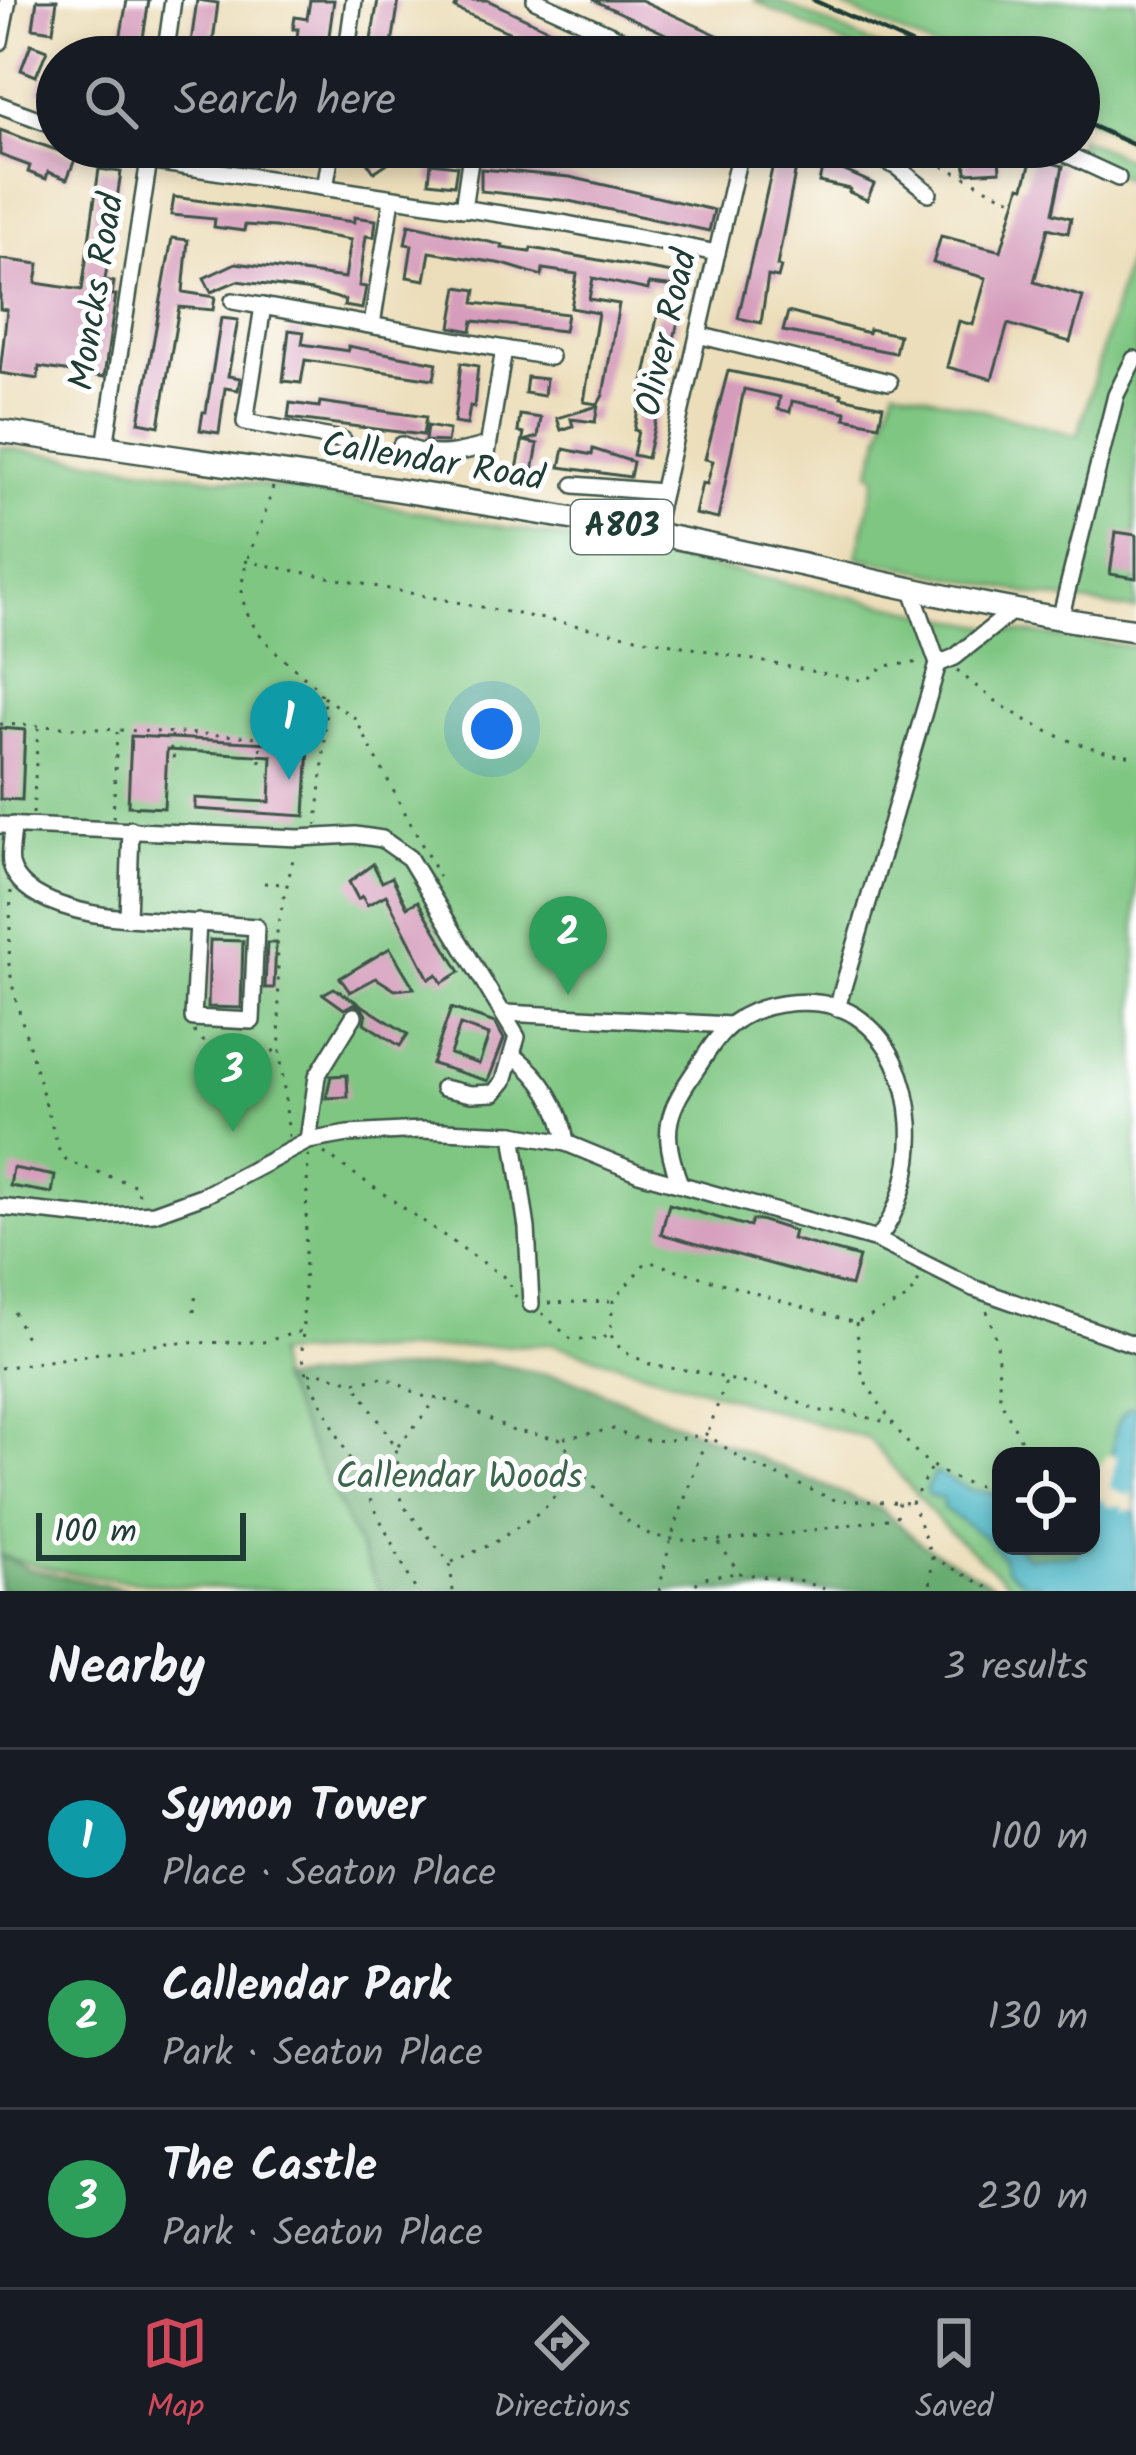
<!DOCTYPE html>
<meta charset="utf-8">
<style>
:root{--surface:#171b24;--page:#20242c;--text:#f1f3f6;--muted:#9ea1a6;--line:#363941;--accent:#d1495b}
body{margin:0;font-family:Kalam,sans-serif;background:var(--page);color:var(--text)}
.controls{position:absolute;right:36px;bottom:36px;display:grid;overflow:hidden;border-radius:24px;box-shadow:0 6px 18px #0003}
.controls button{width:108px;height:108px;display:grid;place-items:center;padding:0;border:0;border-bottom:3px solid var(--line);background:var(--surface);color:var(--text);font:60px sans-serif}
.scale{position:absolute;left:36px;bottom:30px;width:210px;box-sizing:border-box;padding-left:12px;border:6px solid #1f3d34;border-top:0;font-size:33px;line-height:42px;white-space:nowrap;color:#1f3d34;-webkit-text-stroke:9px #fff;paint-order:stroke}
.you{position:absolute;left:492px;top:729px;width:42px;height:42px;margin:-30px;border:9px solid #fff;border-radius:50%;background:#1a73e8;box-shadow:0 0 0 18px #1a73e833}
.badge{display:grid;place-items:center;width:78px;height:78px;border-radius:50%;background:var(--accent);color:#fff;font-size:39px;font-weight:700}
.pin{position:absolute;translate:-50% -99px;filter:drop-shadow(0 3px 6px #0008)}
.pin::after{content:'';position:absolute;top:63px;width:42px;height:36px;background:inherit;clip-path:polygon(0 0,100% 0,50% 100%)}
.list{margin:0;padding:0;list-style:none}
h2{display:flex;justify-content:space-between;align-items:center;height:156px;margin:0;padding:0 48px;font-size:51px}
h2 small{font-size:39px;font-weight:400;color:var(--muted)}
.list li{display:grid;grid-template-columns:78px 1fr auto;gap:36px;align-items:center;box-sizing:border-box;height:180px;padding:0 48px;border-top:3px solid var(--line)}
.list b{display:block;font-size:45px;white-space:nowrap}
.list p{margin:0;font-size:39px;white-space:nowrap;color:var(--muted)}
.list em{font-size:39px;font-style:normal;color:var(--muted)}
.icon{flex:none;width:66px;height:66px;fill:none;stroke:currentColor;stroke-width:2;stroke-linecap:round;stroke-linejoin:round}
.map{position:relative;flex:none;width:1136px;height:1591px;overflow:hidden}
.search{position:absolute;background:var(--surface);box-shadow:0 6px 18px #0003;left:36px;right:36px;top:36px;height:132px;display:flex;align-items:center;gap:30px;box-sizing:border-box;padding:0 42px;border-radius:66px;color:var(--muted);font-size:45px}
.sheet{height:696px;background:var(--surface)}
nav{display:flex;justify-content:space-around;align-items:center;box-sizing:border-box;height:168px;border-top:3px solid var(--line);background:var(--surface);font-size:33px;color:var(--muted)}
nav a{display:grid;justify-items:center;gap:6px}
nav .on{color:var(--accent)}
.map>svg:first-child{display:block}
.green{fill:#7fc682;stroke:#4f825b;stroke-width:3;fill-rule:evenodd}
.forest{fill:#67ab70;stroke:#437452;stroke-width:3}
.water{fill:#48b5c4;stroke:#34797c;stroke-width:3}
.pier{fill:#ecdeba}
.building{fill:#d59cbb;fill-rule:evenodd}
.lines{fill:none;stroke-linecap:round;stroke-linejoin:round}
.minor-casing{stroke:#3e5548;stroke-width:20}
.major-casing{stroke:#3e5548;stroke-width:26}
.path{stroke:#3e5548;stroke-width:3;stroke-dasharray:3 9;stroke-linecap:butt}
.minor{stroke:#fff;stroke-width:15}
.major{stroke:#fff;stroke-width:21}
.rail{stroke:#1f3d34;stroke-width:4.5}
.labels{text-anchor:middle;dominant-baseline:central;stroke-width:10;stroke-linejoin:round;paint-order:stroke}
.shield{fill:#fff;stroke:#627771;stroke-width:3}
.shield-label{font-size:33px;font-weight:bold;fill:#1f3d34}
.street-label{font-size:36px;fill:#1f3d34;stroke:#fff}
.park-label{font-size:36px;fill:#3c664b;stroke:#fff}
</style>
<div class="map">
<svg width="1136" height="1591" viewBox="0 0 1136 1591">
<rect width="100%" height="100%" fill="#fff"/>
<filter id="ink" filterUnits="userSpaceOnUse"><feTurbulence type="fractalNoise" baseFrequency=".00833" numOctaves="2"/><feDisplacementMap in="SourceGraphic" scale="24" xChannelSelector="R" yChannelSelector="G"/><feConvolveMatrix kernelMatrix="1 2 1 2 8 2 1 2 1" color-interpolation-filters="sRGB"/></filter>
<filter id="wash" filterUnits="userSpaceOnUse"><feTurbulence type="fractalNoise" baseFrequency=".004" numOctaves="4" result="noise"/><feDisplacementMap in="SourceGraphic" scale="48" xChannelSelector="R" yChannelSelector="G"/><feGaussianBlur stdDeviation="2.7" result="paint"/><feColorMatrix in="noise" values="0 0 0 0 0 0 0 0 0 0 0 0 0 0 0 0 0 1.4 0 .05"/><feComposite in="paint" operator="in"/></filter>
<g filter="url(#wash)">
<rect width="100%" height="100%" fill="#ecdeba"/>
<g class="green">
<path d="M753,0h23l125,57h-30z"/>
<path d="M829,0h307v141l-57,-26v-58h-126z"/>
<path d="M1079,137l57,26v21l-76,-37h19z"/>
<path d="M1136,230v380l-101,-15 -178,-38 19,-82 -6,-2 25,-86 183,49z"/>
<path d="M0,447l290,42 349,62 364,79 133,17v944h-118l-73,-63 -76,-89 -316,-95 -278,10 4,26 101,211c-120,0 -270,0 -380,-36zM1001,1456h90v90h-90z"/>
</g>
<g class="forest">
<path d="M485,1362l87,17 310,131 38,33 85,48h-625l-101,-211z"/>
<path d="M1091,1517l7,3c1,38 -40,40 -71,37l-12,-11h76z"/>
<path d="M0,1555l29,14 103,22h-132z"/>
</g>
<path class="water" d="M1130,1408h6v183h-90l-11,-9 -6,3 -23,-16 -4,-12 -15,-18 -44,-31v-10l-14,-2 -4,-6 10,-17 36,17 30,4v52h14l12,11 49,-2 4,-5 11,-2 9,-20 -2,-8 -7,-3v-35c7,-7 17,-16 20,-25 5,-19 1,-36 19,-49z"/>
<path class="pier" d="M1108,1455l9,1 -7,31 16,9 6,-4 4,17 -13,2 1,-5h-19l1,-5 -15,-3v-22z"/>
<g id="blocks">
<g class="building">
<path d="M37,0h20l-4,31 -20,-3z"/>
<path d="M127,0h22l-9,57h-23z"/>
<path d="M197,0l21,3 -7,54h-22z"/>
<path d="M310,0h24l-8,57 -31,-3 3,-25h-5l2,-12 12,2z"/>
<path d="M378,0h21l-9,57h-22z"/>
<path d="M459,0h28l120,57h-43l-109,-49z"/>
<path d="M593,0h48l124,57h-50z"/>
<path d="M31,44l16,6 -11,26 -15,-6z"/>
<path d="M44,76l13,5v18l-19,-8z"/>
<path d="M0,130l76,27 -9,22 -19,-7 -2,7 -18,-7 2,-6 -30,-11z"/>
<path d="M357,147h26l9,13 -18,12z"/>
<path d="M777,147h23l-23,119 4,1 -3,11 -10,-2 -7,47 -23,-5z"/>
<path d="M965,147h33l2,24 -34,2z"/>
<path d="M1032,158l31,8 -10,47 18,5 -3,15 -20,-5 -14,54 49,15 -13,45 -62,-18 -16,55 -45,-12 12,-46 14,4 13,-47 -53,-15 8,-27 60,15 19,-65 4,1z"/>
<path d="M824,161l20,4 -1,5 31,14 -7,16 -18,-8 1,-3 -31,-7z"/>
<path d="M431,163l26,3 -3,19 -25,-3z"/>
<path d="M99,169l22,3 -16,108 9,2 -2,13h4l-12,82 -65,-10 -1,12 -38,-6 7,-63 -7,-1v-50l39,5 -3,19 46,7z"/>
<path d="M481,169l89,8 144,33 -5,21 -140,-30 -88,-10z"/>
<path d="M174,197l180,25v-5l22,3 -2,17 -8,-1 -7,50 7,1 -4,22 -18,-3 1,-6 -33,-9 -75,-10 -26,11 -7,-14 32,-15 109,15 6,-38 -76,-13 -30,-2 -1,6 -30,-4 1,-8 -44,-4z"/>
<path d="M409,224l94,21 -1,3 28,4 1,-4 158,28 -2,12 -38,-4 -1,6 -55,-12 -4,21 30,5 -16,91 -5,9 -14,-2 14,-89 -27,-5 6,-34 -34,-5 -1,7 -39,-12 -73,-12 -5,28 -18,-3 5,-32 -7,-1z"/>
<path d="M172,238l16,2 -5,52 32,5 -2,13 -34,-3 -20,119 -20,-4z"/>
<path d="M458,287l18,3 -2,13 93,11 -3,17 -91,-10 -2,10 -20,-4z"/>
<path d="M788,312l80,21 1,-4 30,6 -4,18 -112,-22z"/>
<path d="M658,313l21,4 -32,141 -14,-3 5,-24 -4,-1z"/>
<path d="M221,318l17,2 -10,56 12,2 -2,12 -13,-2 -6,45 -19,-3 3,-18h3z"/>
<path d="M289,330l15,2 -2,12 46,7v-5l89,17 -3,16 -129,-19 -4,23 -18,-2z"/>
<path d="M461,363l17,3 -4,41 -4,-1 -3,19 -13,-2z"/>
<path d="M728,371l114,23 -1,3 42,9 -4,19 -34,-7 1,-6 -54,-11 -2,11 -12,-3 2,-12 -36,-8 -26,130 -23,-5 7,-31 5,1 6,-23 -8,-2z"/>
<path d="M527,377l19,2 -2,17 -19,-3z"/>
<path d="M320,402l106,15 -3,18 -135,-17 2,-15 29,4z"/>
<path d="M598,406l-3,16 -24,-3 2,7 -12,4 -4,-12z"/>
<path d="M520,415l21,3 -3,19 -14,4 14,3 -7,38 -16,-2 9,-47 -6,-1z"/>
<path d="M427,426l22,4 -2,12 -22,-1z"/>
<path d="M564,449l28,6 1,-6 40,13 -3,15 -70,-10z"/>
<path d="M1116,532l20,3v43l-26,-4z"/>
<path d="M0,728l25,2 -3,70 -22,-1z"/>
<path d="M131,736l178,9 -4,71 -110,-7v-11l75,4 2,-46 -105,-6 -3,58 -36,-2z"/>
<path d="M373,864l9,18 10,-5 15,30 11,-6 42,71 -18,11 -5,-9 -8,5 -43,-84 -19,10 -5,-9 -4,3 -9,-17z"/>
<path d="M210,940l33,1 -2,67 -33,-1z"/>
<path d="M267,943h9l-2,45h-9z"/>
<path d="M390,948l24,40 -19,2 -19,-12 -26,14 -10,-14z"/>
<path d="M334,988l74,46 -8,12 -36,-23 2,-8 -5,-8 -8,-3 -9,5 -21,-15z"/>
<path d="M451,1008l44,15 9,16 -16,42 -56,-17zM460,1025l29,10 -10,29 -29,-10z"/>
<path d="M347,1075l1,22 -22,1 5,-22z"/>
<path d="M13,1168l42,8 -3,17 -42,-7z"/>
<path d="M669,1204l81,23 2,-7h8l34,11 -2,8 67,18 -8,29 -190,-52z"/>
</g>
</g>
</g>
<g filter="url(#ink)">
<use href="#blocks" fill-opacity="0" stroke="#3e5548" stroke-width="3"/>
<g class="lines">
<defs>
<g id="minor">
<path d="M535,0l125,57"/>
<path d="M0,42l8,-42"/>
<path d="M165,57l8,-57"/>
<path d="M346,57l8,-57"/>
<path d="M0,105l57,21"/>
<path d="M112,147l37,14 418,63 150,29"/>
<path d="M855,147l42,20 32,26"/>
<path d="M1051,147l67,31"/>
<path d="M901,170l8,-23"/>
<path d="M325,188l7,-41"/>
<path d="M463,209l9,-62"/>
<path d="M233,301l317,56"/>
<path d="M263,306l-18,116 98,18"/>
<path d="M372,325l20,-126"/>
<path d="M698,335l191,47"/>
<path d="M401,445c33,15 54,9 87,0"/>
<path d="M105,447l46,-300"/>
<path d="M486,460l18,-111"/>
<path d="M574,485l88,7"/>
<path d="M653,533l88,-386"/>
<path d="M912,591l26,73 17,-7 56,-45"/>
<path d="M1060,619l56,-224 18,-36"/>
<path d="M0,825l299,13 56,-3 27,4 27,19 108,179 -13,44 -10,12 -23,1 -28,-6"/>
<path d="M13,825c0,11 -4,28 -2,39 10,40 84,52 117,54l3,-89"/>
<path d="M128,918l128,9 -4,94 -59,-3 5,-96"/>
<path d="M837,1008l101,-344"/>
<path d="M506,1013l224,12"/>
<path d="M513,1055c28,21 49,53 53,88"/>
<path d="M513,1134l14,94 4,76"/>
<path d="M308,1141l9,-65 37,-60"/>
<path d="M680,1184c-20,-55 -14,-71 19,-119 9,-14 20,-32 34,-42 31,-23 89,-29 123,-7 69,46 68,165 21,224"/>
<path d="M0,1207l94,10 60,-4 53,-19 101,-53 40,-7 73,-4 92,4 53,9 73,30 238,67 96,48 163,57"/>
</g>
<path id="major" d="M0,431c215,33 432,61 646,101 164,31 324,76 490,98"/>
</defs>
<use href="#minor" class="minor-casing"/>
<use href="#major" class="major-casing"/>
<g class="path">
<path d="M920,159c35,8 61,30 96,41"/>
<path d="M484,474l10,7 -1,7"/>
<path d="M273,487c-21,79 -64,107 14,175 12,11 34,25 37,41 5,22 -5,95 -7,122"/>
<path d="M245,561l612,119 14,-3 12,-11 40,-4"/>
<path d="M957,670c52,46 110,79 179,86"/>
<path d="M323,697l32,21 84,159"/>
<path d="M0,724l320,16"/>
<path d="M172,735l-2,22h12"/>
<path d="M260,762l1,-22"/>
<path d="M33,814l5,-86"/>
<path d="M113,818l4,-86"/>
<path d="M264,883l21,1"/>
<path d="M11,891l-2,74 5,28 46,161 9,8 68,24 3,14"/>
<path d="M194,1031c15,25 57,19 84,20"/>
<path d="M289,1137l-9,-86 -3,-123 17,-73"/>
<path d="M324,1153l183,126 9,18"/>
<path d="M308,1155l-6,199 5,20 109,217"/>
<path d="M548,1303l62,-2"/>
<path d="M987,1311l10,30 3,58 29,57"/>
<path d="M14,1312l12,26"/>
<path d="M194,1312l2,-21"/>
<path d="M542,1313l29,26h31l8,-5"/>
<path d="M856,1323l6,50 5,12c41,60 57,95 134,105"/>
<path d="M0,1368l167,-25 96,-1 39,-11"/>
<path d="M309,1374l14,-1 29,9"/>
<path d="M894,1424l-53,-13h-23l-48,-21 -68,-18 -48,-6 -32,-15 -12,-17 3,-33 34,-40 209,62 53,-25 10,-18"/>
<path d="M564,1438l50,-9c28,18 61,11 92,5l40,28 89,38 77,3"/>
<path d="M398,1446l39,-47"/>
<path d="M930,1469l-18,34 20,54 -2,34"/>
<path d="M719,1543l20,30 64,9 28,9"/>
<path d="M932,1557l62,34"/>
<path d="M452,1562l42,-19 50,-34 33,-40"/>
<path d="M453,1591l-3,-28 -48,-59 -6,-57 -42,-65 31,-5 37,19 34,6 54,28 51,9c22,34 44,67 78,90 44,29 200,-5 257,-11l3,-17"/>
<path d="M659,1591l12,-53 55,-157"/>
<path d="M686,1591l17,-13 34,-5"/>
</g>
<use href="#minor" class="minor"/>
<use href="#major" class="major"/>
<g class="rail">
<path d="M813,0l127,57"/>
<path d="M1079,120l57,26"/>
</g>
</g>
</g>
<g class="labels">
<rect class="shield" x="571" y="500" width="102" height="54" rx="9"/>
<g class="shield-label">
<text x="622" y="527">A803</text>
</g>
<g class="street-label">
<text transform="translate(98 292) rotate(-81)">Moncks Road</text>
<text transform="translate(668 333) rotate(-77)">Oliver Road</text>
<text transform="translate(433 463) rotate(9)">Callendar Road</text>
</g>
<g class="park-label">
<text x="459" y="1478">Callendar Woods</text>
</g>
</g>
</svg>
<div class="controls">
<button><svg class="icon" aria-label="locate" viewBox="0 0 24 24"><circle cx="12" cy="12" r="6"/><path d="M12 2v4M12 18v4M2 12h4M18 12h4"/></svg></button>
</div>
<div class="scale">100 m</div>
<div class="you"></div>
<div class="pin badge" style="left:289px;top:780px;background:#0f9aa8">1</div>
<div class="pin badge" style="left:568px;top:995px;background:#2e9e5b">2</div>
<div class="pin badge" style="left:233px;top:1132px;background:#2e9e5b">3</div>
<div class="search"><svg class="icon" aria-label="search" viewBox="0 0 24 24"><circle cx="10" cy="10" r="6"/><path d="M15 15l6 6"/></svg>Search here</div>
</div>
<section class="sheet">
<h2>Nearby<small>3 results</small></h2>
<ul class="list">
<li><span class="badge" style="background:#0f9aa8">1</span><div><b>Symon Tower</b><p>Place · Seaton Place</p></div><em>100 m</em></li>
<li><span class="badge" style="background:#2e9e5b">2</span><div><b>Callendar Park</b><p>Park · Seaton Place</p></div><em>130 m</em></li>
<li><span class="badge" style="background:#2e9e5b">3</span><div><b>The Castle</b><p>Park · Seaton Place</p></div><em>230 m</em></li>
</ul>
</section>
<nav>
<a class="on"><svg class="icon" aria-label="map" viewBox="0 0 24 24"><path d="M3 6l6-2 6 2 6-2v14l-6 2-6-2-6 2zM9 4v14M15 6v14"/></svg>Map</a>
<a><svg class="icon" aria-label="directions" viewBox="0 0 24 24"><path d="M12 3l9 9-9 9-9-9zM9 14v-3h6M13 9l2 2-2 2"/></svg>Directions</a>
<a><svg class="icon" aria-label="saved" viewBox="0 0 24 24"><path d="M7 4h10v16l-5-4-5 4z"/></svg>Saved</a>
</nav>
